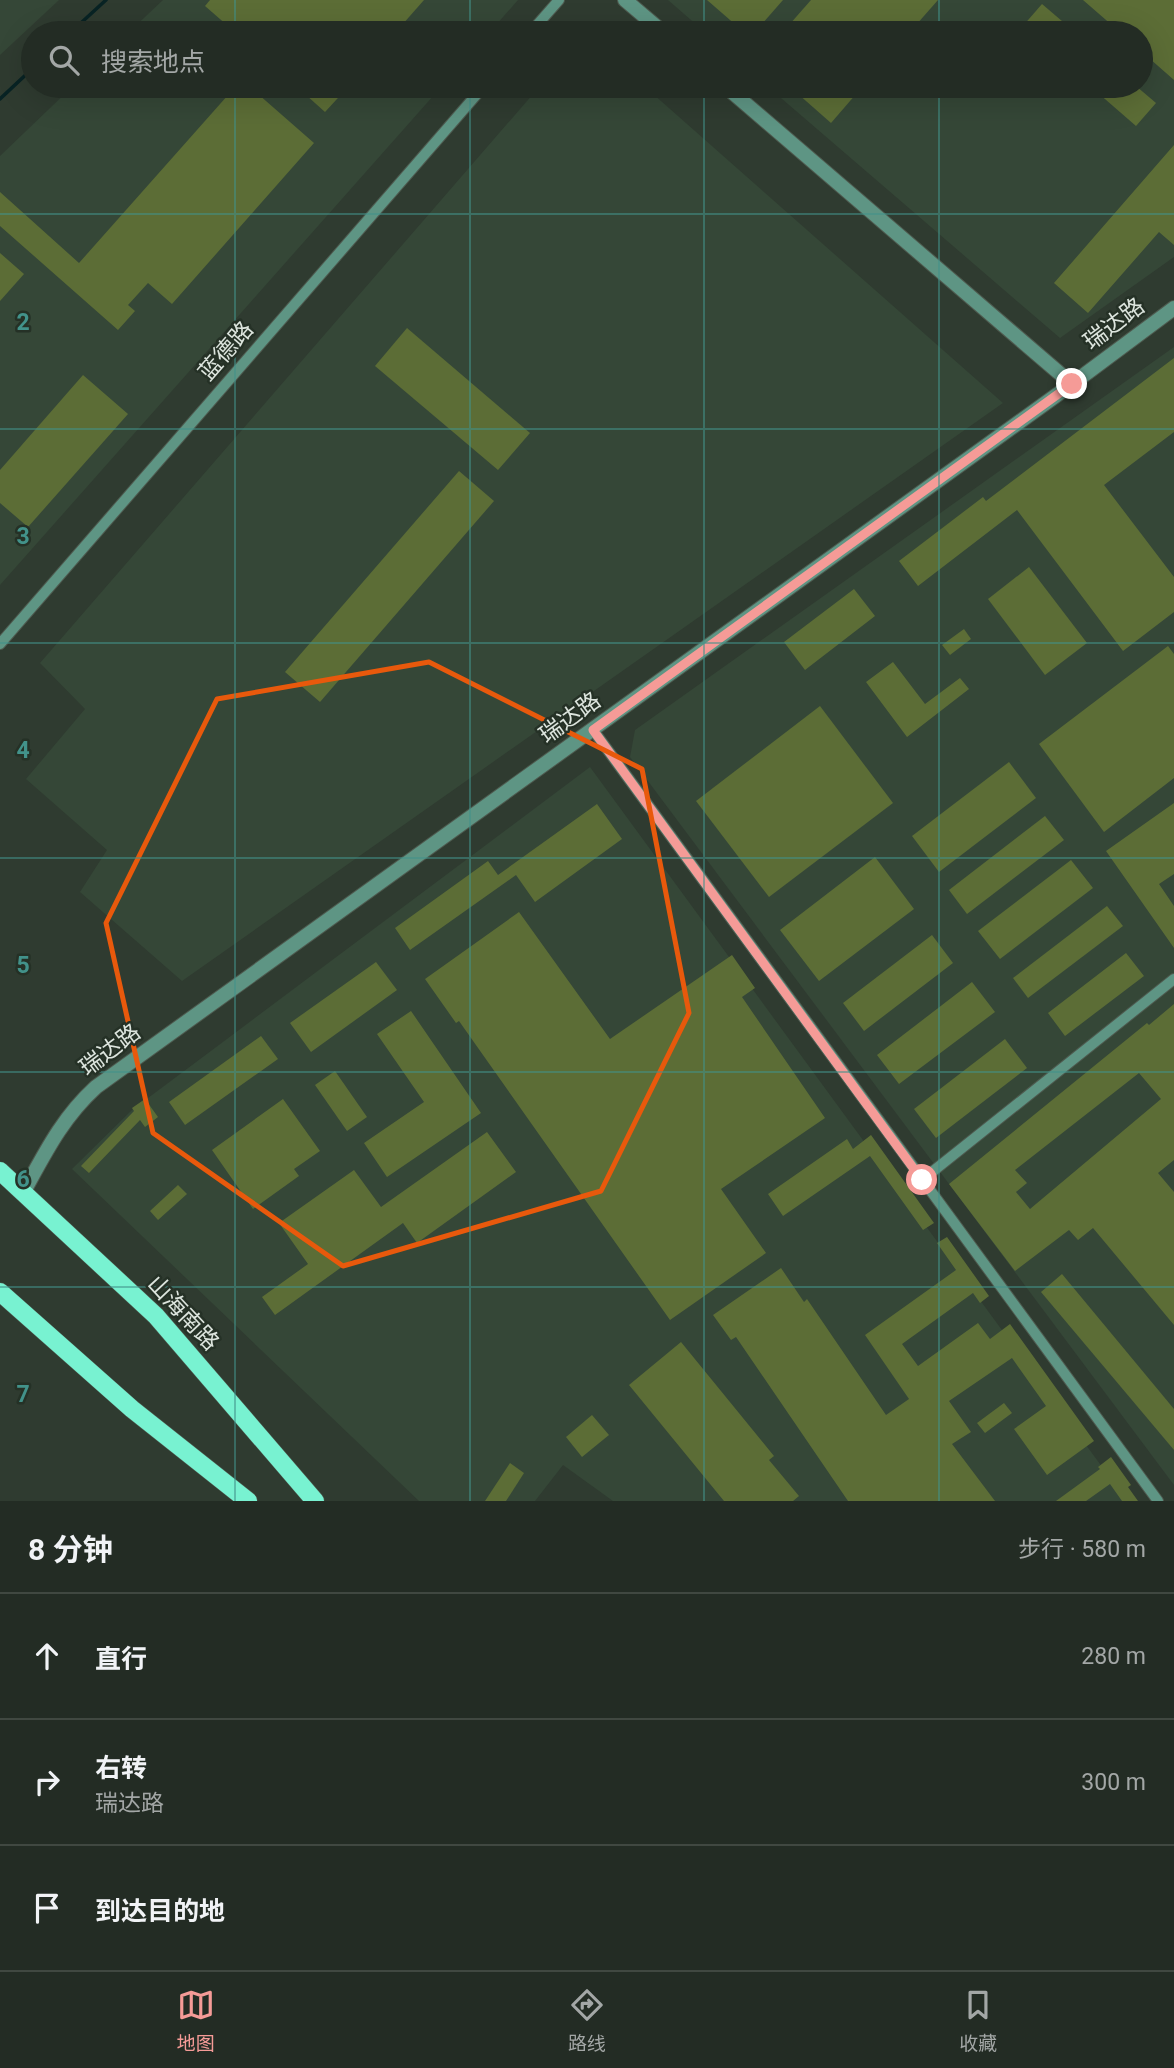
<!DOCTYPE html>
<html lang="zh">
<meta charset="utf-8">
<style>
:root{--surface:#232c24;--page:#2b342c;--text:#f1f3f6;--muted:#a3a7a6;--line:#404841;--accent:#f59b97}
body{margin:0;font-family:Roboto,"Noto Sans SC",sans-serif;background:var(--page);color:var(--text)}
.stop{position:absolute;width:21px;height:21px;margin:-16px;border:5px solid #f59b97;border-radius:50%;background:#fff}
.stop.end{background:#f59b97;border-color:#fff;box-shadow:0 2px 7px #0008}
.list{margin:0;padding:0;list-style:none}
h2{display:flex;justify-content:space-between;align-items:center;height:91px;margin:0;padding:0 28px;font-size:30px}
h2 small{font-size:23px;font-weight:400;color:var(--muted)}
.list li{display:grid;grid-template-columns:46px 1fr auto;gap:21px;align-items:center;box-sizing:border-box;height:126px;padding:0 28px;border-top:2px solid var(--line)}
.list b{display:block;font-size:26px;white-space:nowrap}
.list p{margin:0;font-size:23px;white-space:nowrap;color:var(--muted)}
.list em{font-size:23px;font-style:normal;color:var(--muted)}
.icon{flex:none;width:38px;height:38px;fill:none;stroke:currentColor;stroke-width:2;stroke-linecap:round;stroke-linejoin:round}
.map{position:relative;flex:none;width:1174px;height:1501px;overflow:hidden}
.search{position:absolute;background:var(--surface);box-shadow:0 7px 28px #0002;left:21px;right:21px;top:21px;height:77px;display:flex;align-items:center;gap:18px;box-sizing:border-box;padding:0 24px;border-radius:38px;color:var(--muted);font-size:26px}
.sheet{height:469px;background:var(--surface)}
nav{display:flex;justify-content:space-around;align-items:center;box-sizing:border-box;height:98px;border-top:2px solid var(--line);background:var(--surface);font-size:19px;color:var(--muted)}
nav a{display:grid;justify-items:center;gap:4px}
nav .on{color:var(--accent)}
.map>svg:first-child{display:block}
.built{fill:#354737}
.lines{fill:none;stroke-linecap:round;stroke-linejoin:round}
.stream{stroke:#082324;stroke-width:3.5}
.building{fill:#5c6d36;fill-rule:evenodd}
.minor-casing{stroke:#4e5a4f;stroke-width:12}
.tertiary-casing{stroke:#4e5a4f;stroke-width:16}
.primary-casing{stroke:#4e5a4f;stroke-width:19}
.minor{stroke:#5e9584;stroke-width:10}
.tertiary{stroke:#5e9584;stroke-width:14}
.primary{stroke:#78f2d1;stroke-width:18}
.route{stroke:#f59b97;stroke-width:9}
.marked{fill:none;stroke:#e8590c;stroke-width:5;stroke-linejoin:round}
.grid{fill:none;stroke:#42928a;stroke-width:2;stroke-opacity:0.55}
.labels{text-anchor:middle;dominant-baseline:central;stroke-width:5;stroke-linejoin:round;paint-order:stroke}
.street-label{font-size:23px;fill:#dde5de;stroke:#253126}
.grid-label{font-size:23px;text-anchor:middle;font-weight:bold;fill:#42928a;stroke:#253126;stroke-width:5;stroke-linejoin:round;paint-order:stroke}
</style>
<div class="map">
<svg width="1174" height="1501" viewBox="0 0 1174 1501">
<rect width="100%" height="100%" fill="#2f3b30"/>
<g class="built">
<path d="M0,0h59l-59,55z"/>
<path d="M163,0h355l-29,33h-361z"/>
<path d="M668,0h506v257l-114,81 -293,-252h374v-53h-435z"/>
<path d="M73,86h369l-442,499v-429z"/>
<path d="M540,86h104l359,317 -821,578 -102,-89 27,-42 -81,-71 59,-70 -45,-46z"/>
<path d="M1174,347v1138l-544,-728 5,-27z"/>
<path d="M590,767l537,734h-514l-50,-36 -28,36h-116l-347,-332 60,-59z"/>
</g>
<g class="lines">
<g class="stream">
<path d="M70,33l36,-33"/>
<path d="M0,99l33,-31"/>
</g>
</g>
<g class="building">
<path d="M210,0h214l-29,33h-159l-31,-27z"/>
<path d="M707,0h76l-29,33h-9z"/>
<path d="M811,0h127l-29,33h-127z"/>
<path d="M1083,0h91v80l-33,-29v-18h-20z"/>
<path d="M1042,4l34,29h-46l-8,-6z"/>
<path d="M236,86h13l65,57 -142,161 -24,-21 -20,22 7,6 -17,19 -118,-104v-34l79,71z"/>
<path d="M296,86h53l-24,26z"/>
<path d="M789,86h74l-32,37z"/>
<path d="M1090,86h46l20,17 -20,23z"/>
<path d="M1174,145v100l-15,-13 -71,81 -34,-30z"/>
<path d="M0,253l24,21 -24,27z"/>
<path d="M407,328l123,105 -32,37 -123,-104z"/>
<path d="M1174,358v74l-70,53 70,92v35l-51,39 -106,-141 -99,76 -19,-25 84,-64 3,4z"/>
<path d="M83,375l45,39 -100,113 -28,-24v-33z"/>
<path d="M459,471l35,30 -174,201 -35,-30z"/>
<path d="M1029,567l58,76 -42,32 -57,-76z"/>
<path d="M854,589l21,27 -70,54 -21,-28z"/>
<path d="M964,629l7,10 -21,16 -8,-10z"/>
<path d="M1168,646l6,8v124l-70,54 -65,-88z"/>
<path d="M893,662l32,42 35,-26 9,11 -62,48 -41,-55z"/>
<path d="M820,706l73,97 -124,94 -73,-96z"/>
<path d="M1009,762l27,36 -97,74 -27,-36z"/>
<path d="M1174,803v71l-15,10 15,22v42l-68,-97z"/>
<path d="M597,804l25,35 -87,63 -19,-27 -106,75 -15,-22 93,-67 10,14z"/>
<path d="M1045,816l19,24 -97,74 -18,-24z"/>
<path d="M875,857l39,52 -95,72 -39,-51z"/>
<path d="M1071,860l22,28 -93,71 -22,-28z"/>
<path d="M1107,906l16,20 -95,72 -15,-20z"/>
<path d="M519,912l91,127 122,-84 23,33 -13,9 83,121 -104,71 45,64 -96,67 -211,-299 -3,2 -31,-44z"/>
<path d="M932,935l21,28 -89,68 -21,-28z"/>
<path d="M1126,953l18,23 -79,60 -17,-23z"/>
<path d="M376,962l21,28 -86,62 -21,-29z"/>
<path d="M972,982l23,30 -96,72 -22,-29z"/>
<path d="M1174,1004v156l-16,13 16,19v133l-81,-97 -15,12 -9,-10 -54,41 -66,-87 198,-161 2,2zM1139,1073l22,26 -131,110 -14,-17 11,-9 -12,-13z"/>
<path d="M411,1011l70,102 -94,64 -23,-34 60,-41 -47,-68z"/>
<path d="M261,1036l17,23 -93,66 -16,-23z"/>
<path d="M1005,1039l22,29 -91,70 -22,-29z"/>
<path d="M335,1071l32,46 -20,14 -32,-46z"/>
<path d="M145,1099l13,18 -13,10 -5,-7 -51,53 -8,-7 53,-55 -2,-3z"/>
<path d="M283,1099l37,52 -26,18 5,7 -46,33 -41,-59z"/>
<path d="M487,1132l29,40 -99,71 -14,-20 -128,92 -13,-18 46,-33 -29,-41 75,-53 27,37z"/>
<path d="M871,1135l63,88 -11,7 -53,-74 -87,60 -15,-22 79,-55 6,10z"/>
<path d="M178,1185l9,9 -29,26 -8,-9z"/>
<path d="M947,1237l42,59 -9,7 -7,-10 -71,51 16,22 60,-43 12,16 20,-15 84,117 -47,34 -33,-46 32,-23 -34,-48 -63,43 22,31 -19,12 43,57h-147l-112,-164 -5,3 -18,-25 68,-47 23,34 3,-3 79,116 23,-16 -44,-64 91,-65 -19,-27z"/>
<path d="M1062,1274l112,135v41l-133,-158z"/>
<path d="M681,1342l93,114 -5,4 30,36 -6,5h-69l-95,-116z"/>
<path d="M1004,1403l8,10 -27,20 -8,-10z"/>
<path d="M592,1415l17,20 -27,22 -16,-20z"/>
<path d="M1111,1457l20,28 -3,2 10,14h-16l-12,-17 -24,17h-30l44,-32 -2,-2z"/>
<path d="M510,1463l14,10 -18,28h-21z"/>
</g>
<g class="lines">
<defs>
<g id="minor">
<path d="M530,33l29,-33"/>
<path d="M0,644l484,-558"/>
<path d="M593,730l565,771"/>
<path d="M922,1180l252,-201"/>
</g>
<g id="tertiary">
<path d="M625,0l39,33"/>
<path d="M725,86l347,298"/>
<path d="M23,1193c22,-40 39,-75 73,-106l976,-703 102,-76"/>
</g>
<g id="primary">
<path d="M0,1171l156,145 159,185"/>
<path d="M0,1292l132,117 116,92"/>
</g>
</defs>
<use href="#minor" class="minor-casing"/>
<use href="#tertiary" class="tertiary-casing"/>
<use href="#primary" class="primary-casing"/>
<use href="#minor" class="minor"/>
<use href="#tertiary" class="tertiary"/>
<use href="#primary" class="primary"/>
</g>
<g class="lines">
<path class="route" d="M922,1180l-329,-450 479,-346"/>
</g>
<path class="marked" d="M429,662l213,107 47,244 -88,178 -258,75 -190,-133 -47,-210 111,-224z"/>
<path class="grid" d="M235,0v33M470,0v33M704,0v33M939,0v33M235,86v1415M470,86v1415M704,86v1415M939,86v1415M0,214h1174M0,429h1174M0,643h1174M0,858h1174M0,1072h1174M0,1287h1174"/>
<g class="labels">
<g class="street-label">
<text transform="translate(1114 324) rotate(-37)">瑞达路</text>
<text transform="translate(226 351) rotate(-49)">蓝德路</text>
<text transform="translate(570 718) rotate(-36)">瑞达路</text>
<text transform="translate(110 1050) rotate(-37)">瑞达路</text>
<text transform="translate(183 1313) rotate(47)">山海南路</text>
</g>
</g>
<g class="grid-label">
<text x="23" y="330">2</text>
<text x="23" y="544">3</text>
<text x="23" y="758">4</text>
<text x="23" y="973">5</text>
<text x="23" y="1187">6</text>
<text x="23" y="1402">7</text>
</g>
</svg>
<div class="stop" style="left:922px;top:1180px"></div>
<div class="stop end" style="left:1072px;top:384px"></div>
<div class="search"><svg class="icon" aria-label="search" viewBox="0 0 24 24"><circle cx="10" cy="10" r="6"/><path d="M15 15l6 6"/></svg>搜索地点</div>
</div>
<section class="sheet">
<h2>8 分钟<small>步行 · 580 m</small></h2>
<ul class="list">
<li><svg class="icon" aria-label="ahead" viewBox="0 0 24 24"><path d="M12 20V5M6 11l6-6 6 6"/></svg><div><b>直行</b></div><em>280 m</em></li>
<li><svg class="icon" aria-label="right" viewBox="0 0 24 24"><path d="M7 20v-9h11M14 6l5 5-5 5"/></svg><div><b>右转</b><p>瑞达路</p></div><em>300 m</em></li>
<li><svg class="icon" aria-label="arrive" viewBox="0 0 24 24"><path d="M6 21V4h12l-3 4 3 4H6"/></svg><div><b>到达目的地</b></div></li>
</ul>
</section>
<nav>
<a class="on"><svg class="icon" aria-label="map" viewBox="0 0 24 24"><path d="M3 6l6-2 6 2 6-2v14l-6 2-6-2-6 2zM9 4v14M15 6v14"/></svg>地图</a>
<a><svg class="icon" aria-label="directions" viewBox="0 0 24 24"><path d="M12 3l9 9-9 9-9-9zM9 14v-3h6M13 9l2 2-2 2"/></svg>路线</a>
<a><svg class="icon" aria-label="saved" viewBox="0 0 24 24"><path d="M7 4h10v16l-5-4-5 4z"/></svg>收藏</a>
</nav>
